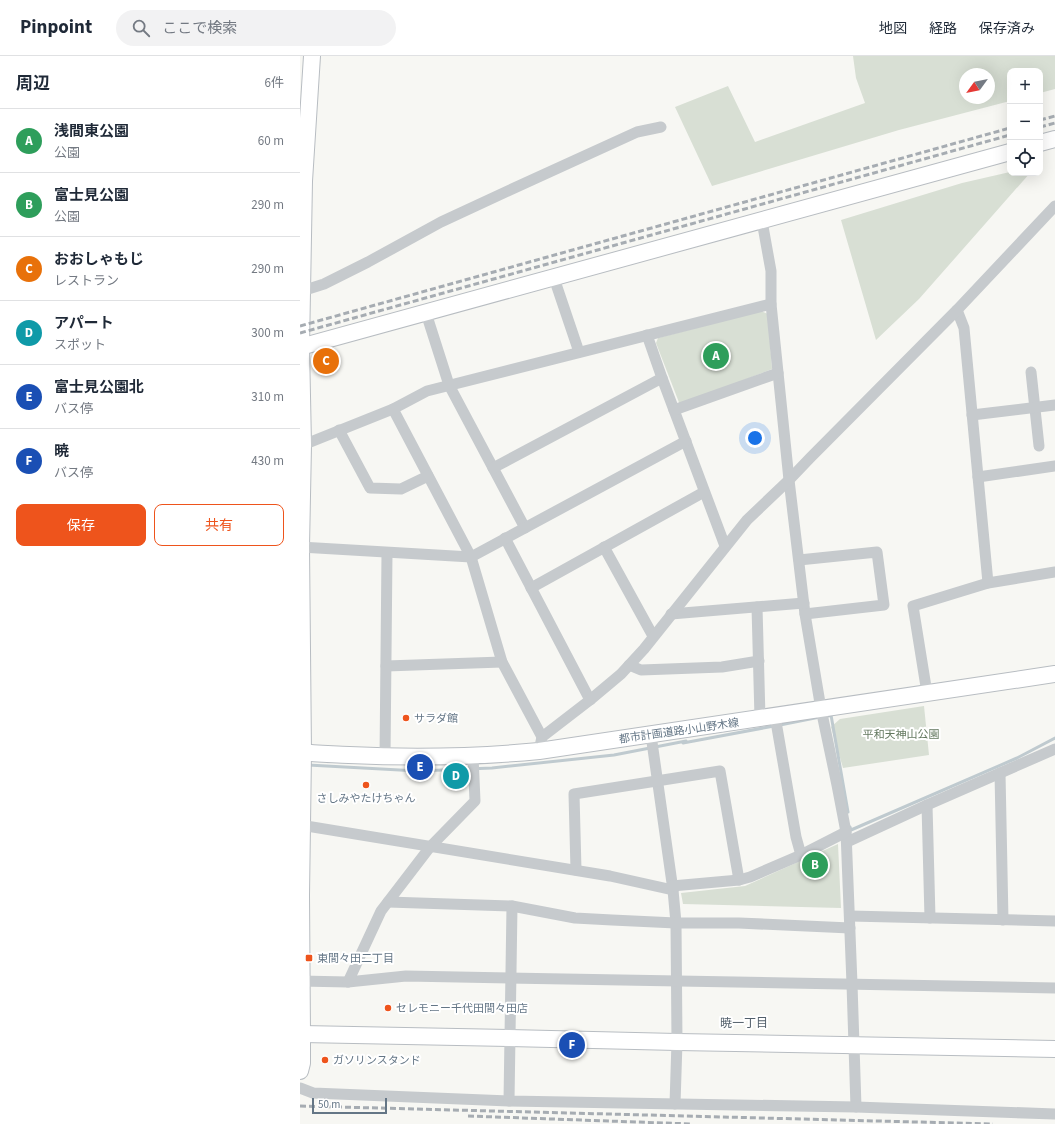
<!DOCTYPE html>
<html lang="ja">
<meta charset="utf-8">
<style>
:root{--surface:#fff;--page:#f2f2f3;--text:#1f2937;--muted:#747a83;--line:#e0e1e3;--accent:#ee541c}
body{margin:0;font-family:"Source Sans 3","Noto Sans JP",sans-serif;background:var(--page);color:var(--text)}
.controls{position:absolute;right:12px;top:12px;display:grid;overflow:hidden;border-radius:8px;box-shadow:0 4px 16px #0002}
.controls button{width:36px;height:36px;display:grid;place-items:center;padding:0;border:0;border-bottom:1px solid var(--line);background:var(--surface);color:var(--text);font:20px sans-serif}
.compass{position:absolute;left:659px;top:12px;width:36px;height:36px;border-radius:50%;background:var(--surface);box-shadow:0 4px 16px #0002;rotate:237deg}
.scale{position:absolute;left:12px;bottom:10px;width:75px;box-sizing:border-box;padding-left:4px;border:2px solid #647686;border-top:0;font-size:11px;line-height:14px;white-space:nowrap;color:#647686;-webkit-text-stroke:3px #fff;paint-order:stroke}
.you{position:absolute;left:455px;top:382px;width:14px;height:14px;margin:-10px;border:3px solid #fff;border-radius:50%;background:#1a73e8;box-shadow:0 0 0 6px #1a73e833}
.badge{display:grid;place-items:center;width:26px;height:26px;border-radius:50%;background:var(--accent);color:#fff;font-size:13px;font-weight:700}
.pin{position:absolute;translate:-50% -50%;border:2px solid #fff;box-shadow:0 1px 4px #0006}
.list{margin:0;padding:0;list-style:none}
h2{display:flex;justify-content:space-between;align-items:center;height:52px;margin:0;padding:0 16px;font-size:17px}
h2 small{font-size:13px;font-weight:400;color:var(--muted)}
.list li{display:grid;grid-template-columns:26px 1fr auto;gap:12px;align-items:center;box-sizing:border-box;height:64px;padding:0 16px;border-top:1px solid var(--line)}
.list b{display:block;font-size:15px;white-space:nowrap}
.list p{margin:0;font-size:13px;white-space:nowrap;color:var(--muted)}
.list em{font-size:13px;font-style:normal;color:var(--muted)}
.actions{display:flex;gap:8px;padding:12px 16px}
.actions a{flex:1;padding:9px 0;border:1px solid var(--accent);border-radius:8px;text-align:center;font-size:14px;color:var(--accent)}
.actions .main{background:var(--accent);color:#fff}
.icon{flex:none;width:22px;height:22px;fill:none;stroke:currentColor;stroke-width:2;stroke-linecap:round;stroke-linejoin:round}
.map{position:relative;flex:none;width:755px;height:1068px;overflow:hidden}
header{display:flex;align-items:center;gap:24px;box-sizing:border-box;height:56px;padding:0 20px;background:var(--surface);border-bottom:1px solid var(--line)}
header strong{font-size:19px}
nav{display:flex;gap:22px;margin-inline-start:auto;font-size:14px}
.search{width:280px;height:36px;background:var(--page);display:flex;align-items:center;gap:10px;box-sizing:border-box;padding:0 14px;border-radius:22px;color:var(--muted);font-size:15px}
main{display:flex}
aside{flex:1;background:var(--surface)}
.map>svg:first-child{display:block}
.green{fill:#d8dfd4;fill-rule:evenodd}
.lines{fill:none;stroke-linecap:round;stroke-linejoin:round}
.stream{stroke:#bfcacf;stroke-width:3}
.secondary-casing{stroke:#b8bdc2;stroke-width:18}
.street{stroke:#c6cacd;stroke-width:11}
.secondary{stroke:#fff;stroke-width:16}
.rail{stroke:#a6acb2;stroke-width:3;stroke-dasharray:6 3;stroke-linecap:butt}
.poi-dot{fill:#ee541c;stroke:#fff;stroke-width:1.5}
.labels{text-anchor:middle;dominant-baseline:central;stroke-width:4;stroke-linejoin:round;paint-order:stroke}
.poi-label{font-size:11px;fill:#647686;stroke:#fff;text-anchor:start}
.street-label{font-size:11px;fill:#647686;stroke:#fff}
.park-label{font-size:11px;fill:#63785f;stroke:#fff}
.neighbourhood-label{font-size:12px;fill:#525f6b;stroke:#fff}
</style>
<header>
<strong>Pinpoint</strong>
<div class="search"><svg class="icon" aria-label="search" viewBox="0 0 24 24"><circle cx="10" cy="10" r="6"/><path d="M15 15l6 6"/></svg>ここで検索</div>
<nav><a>地図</a><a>経路</a><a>保存済み</a></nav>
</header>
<main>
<aside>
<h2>周辺<small>6件</small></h2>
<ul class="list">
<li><span class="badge" style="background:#2e9e5b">A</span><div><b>浅間東公園</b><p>公園</p></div><em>60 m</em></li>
<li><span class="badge" style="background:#2e9e5b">B</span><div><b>富士見公園</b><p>公園</p></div><em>290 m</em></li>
<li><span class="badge" style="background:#e8710a">C</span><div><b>おおしゃもじ</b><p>レストラン</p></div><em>290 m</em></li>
<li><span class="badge" style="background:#0f9aa8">D</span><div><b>アパート</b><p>スポット</p></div><em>300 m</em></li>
<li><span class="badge" style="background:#1a4fb4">E</span><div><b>富士見公園北</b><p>バス停</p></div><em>310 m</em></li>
<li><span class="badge" style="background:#1a4fb4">F</span><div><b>暁</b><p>バス停</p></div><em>430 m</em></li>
</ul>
<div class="actions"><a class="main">保存</a><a>共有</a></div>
</aside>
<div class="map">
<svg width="755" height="1068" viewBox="0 0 755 1068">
<rect width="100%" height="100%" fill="#f7f7f3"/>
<g class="green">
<path d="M553,0h202v33l-15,4v-22h-30v30l-111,29 -187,56 -37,-79 53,-21 27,56 110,-39 -9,-25zM665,18h24v24h-24z"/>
<path d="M710,116v1h20l-111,126 -43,41 -35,-120 121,-37z"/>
<path d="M461,255l7,3 4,55 -92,36 -24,-62 2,-5z"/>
<path d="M624,650l5,49 -86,13 -12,-41 9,-8z"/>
<path d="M538,788l3,64 -158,-4 -2,-11 64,-7z"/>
</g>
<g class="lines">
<g class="stream">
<path d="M529,660l2,-1 17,97"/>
<path d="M480,669l40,-8"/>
<path d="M8,709l110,6 74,-3 122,-13 72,-14 -3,2 91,-17"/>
<path d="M550,771l1,3 166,-72 38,-20"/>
</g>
<defs>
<g id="secondary">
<path d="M740,87l15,-4"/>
<path d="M0,291l710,-195"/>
<path d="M0,696c16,2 33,2 49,3 64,3 127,2 190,-4l516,-77"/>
<path d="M2,978l207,4 168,4 378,7"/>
<path d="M0,1015l2,-8v-29l-1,-139 2,-142 -2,-206 2,-102 -2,-98 3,-166 8,-125"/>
</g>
</defs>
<use href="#secondary" class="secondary-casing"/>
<g class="street">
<path d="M462,165l9,50v33l18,176 16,134 16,95 16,76 9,47 6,152 4,123"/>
<path d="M254,222l25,74"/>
<path d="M2,235l22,-7 44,-22 73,-40 69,-32 127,-58 24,-5"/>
<path d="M657,254l7,18 24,255"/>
<path d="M126,257l23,72 76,143"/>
<path d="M347,279l15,43 63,168"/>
<path d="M731,316l8,74"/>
<path d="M93,353l78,148 31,105 40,75"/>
<path d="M374,354l104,-37"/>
<path d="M672,359l83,-10"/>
<path d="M39,374l31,58 31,1 27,-13"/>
<path d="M3,389l90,-36 34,-18 344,-87"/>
<path d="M193,412l169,-90"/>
<path d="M678,421l77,-11"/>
<path d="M205,482l85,162"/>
<path d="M0,491l171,10 215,-116"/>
<path d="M304,491l49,89"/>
<path d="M499,504l78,-8 7,53 -79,9"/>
<path d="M231,532l173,-96"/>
<path d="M457,551l3,111"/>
<path d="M371,558l133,-11"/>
<path d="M329,609l12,5 81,-3 37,-6"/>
<path d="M86,610l116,-4"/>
<path d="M627,637l-14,-87 75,-23 67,-11"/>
<path d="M475,660l21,121 5,18"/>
<path d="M351,679l22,155 3,33 1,119 -2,62"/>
<path d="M239,695l3,-14 48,-37 31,-26 23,-25 103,-129 42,-40 21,-22 147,-148 98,-104"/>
<path d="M85,701l2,-204"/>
<path d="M700,717l3,147"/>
<path d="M627,749l3,113"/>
<path d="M0,769l310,51 63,14"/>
<path d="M547,786l80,-37 128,-56"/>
<path d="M276,814l-2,-76 146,-23 19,109"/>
<path d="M372,830l67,-6 11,-3 51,-22 45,-23"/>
<path d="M88,846l124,4 63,12 37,2 64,3h63l111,5"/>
<path d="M550,860l205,5"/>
<path d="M0,925l48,1 58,-6 649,12"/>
<path d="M48,926l33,-71 49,-64 45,-46 -2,-45"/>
<path d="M0,1032l13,5 196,8 347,6 199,7"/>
<path d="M209,1045l3,-195"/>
</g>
<use href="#secondary" class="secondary"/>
<g class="rail">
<path d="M740,64l15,-4"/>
<path d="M740,71l15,-4"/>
<path d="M0,270l710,-198"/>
<path d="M0,277l710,-198"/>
<path d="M0,1050l693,18"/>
<path d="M168,1060l224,8"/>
</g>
</g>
<g class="poi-dot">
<circle cx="106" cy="662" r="4"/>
<circle cx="66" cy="729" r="4"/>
<rect x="5" y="898" width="8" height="8" rx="2"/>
<circle cx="88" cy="952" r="4"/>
<circle cx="25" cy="1004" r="4"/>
</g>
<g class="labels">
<g class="poi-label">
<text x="114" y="662">サラダ館</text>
<text x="66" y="742" text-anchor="middle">さしみやたけちゃん</text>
<text x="17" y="902">東間々田二丁目</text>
<text x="96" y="952">セレモニー千代田間々田店</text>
<text x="33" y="1004">ガソリンスタンド</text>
</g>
<g class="street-label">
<text transform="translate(379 675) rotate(-8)">都市計画道路小山野木線</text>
</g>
<g class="park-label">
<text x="601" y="678">平和天神山公園</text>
</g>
<g class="neighbourhood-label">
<text x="444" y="967">暁一丁目</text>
</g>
</g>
</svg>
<div class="controls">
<button>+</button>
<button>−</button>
<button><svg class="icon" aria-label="locate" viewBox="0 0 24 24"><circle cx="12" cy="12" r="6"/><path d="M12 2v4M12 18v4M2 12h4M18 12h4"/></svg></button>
</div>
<svg class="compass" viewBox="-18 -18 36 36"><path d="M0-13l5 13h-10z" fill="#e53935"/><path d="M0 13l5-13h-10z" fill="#747a83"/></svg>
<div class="scale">50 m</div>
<div class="you"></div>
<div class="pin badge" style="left:416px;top:300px;background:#2e9e5b">A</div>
<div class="pin badge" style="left:515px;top:809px;background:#2e9e5b">B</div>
<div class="pin badge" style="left:26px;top:305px;background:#e8710a">C</div>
<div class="pin badge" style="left:156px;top:720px;background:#0f9aa8">D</div>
<div class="pin badge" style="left:120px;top:711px;background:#1a4fb4">E</div>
<div class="pin badge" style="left:272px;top:989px;background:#1a4fb4">F</div>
</div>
</main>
